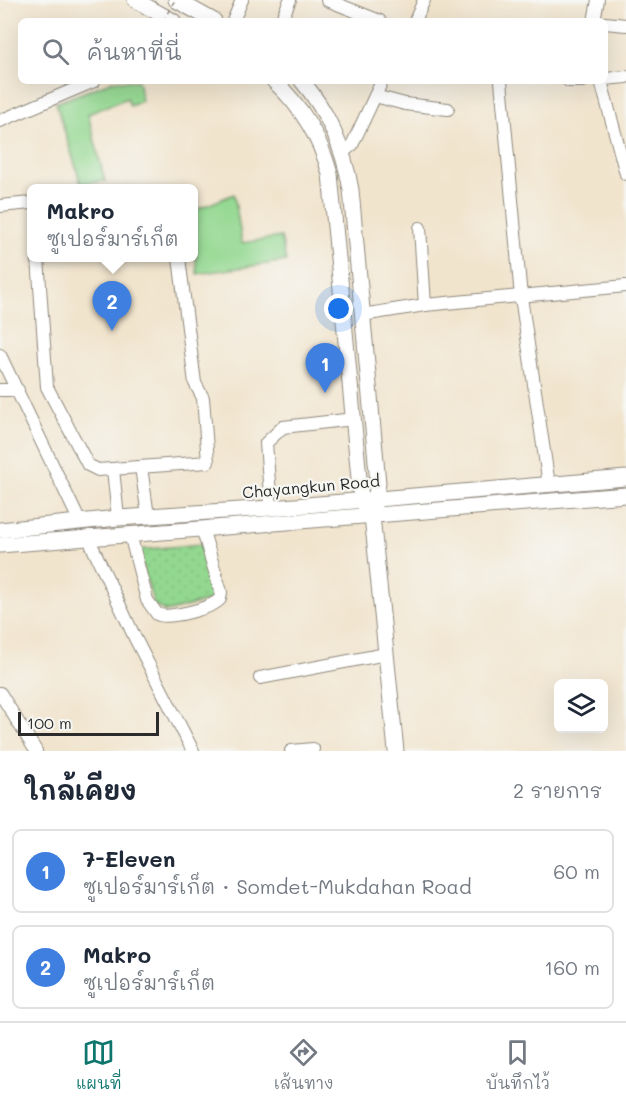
<!DOCTYPE html>
<html lang="th">
<meta charset="utf-8">
<style>
:root{--surface:#fff;--page:#f2f2f3;--text:#1f2937;--muted:#747a83;--line:#e0e1e3;--accent:#0f766e}
body{margin:0;font-family:Mali,"Playpen Sans Thai",sans-serif;background:var(--page);color:var(--text)}
.controls{position:absolute;right:18px;bottom:18px;display:grid;overflow:hidden;border-radius:9px;box-shadow:0 6px 24px #0002}
.controls button{width:54px;height:54px;display:grid;place-items:center;padding:0;border:0;border-bottom:2px solid var(--line);background:var(--surface);color:var(--text);font:30px sans-serif}
.scale{position:absolute;left:18px;bottom:15px;width:141px;box-sizing:border-box;padding-left:6px;border:3px solid #2b2b2b;border-top:0;font-size:16px;line-height:21px;white-space:nowrap;color:#2b2b2b;-webkit-text-stroke:4px #f6f6f2;paint-order:stroke}
.you{position:absolute;left:339px;top:309px;width:21px;height:21px;margin:-15px;border:4px solid #fff;border-radius:50%;background:#1a73e8;box-shadow:0 0 0 9px #1a73e833}
.badge{display:grid;place-items:center;width:39px;height:39px;border-radius:50%;background:var(--accent);color:#fff;font-size:20px;font-weight:700}
.pin{position:absolute;translate:-50% -50px;filter:drop-shadow(0 2px 3px #0008)}
.pin::after{content:'';position:absolute;top:32px;width:21px;height:18px;background:inherit;clip-path:polygon(0 0,100% 0,50% 100%)}
.popup{position:absolute;left:27px;top:184px;width:171px;height:78px;box-sizing:border-box;display:grid;place-content:center;border-radius:9px;background:var(--surface);filter:drop-shadow(0 2px 4px #0005);font-size:20px;white-space:nowrap;color:var(--muted)}
.popup b{font-size:22px;color:var(--text)}
.popup::after{content:'';position:absolute;left:50%;top:100%;margin-left:-12px;border:12px solid transparent;border-top-color:var(--surface)}
.list{margin:0;padding:0;list-style:none}
h2{display:flex;justify-content:space-between;align-items:center;height:78px;margin:0;padding:0 24px;font-size:26px}
h2 small{font-size:20px;font-weight:400;color:var(--muted)}
.list li{display:grid;grid-template-columns:39px 1fr auto;gap:18px;align-items:center;box-sizing:border-box;height:84px;margin:0 12px 12px;padding:0 12px;border:2px solid var(--line);border-radius:9px}
.list b{display:block;font-size:22px;white-space:nowrap}
.list p{margin:0;font-size:20px;white-space:nowrap;color:var(--muted)}
.list em{font-size:20px;font-style:normal;color:var(--muted)}
.icon{flex:none;width:33px;height:33px;fill:none;stroke:currentColor;stroke-width:2;stroke-linecap:round;stroke-linejoin:round}
.map{position:relative;flex:none;width:626px;height:751px;overflow:hidden}
.search{position:absolute;background:var(--surface);box-shadow:0 6px 24px #0002;left:18px;right:18px;top:18px;height:66px;display:flex;align-items:center;gap:15px;box-sizing:border-box;padding:0 21px;border-radius:9px;color:var(--muted);font-size:22px}
.sheet{height:270px;background:var(--surface)}
nav{display:flex;justify-content:space-around;align-items:center;box-sizing:border-box;height:84px;border-top:2px solid var(--line);background:var(--surface);font-size:16px;color:var(--muted)}
nav a{display:grid;justify-items:center;gap:3px}
nav .on{color:var(--accent)}
.map>svg:first-child{display:block}
.green{fill:#93d890;stroke:#5f825e;stroke-width:1.5}
.garden{fill:url(#garden-dots);stroke:#5f825e;stroke-width:1.5}
.lines{fill:none;stroke-linecap:round;stroke-linejoin:round}
.minor-casing{stroke:#8e887c;stroke-width:14}
.major-casing{stroke:#8e887c;stroke-width:17}
.minor{stroke:#fff;stroke-width:12}
.major{stroke:#fff;stroke-width:15}
.path-bridge{stroke:#8e887c;stroke-width:1.5;stroke-dasharray:4.5 4.5;stroke-linecap:butt}
.labels{text-anchor:middle;dominant-baseline:central;stroke-width:4.5;stroke-linejoin:round;paint-order:stroke}
.street-label{font-size:16px;fill:#2b2b2b;stroke:#f6f6f2}
</style>
<div class="map">
<svg width="626" height="751" viewBox="0 0 626 751">
<defs>
<pattern id="garden-dots" width="8" height="8" patternUnits="userSpaceOnUse" patternTransform="scale(1.5)"><rect width="8" height="8" fill="#93d890"/><path d="M2 2h.1M6 6h.1" fill="none" stroke="#7fba7c" stroke-width="1.8" stroke-linecap="round"/></pattern>
</defs>
<rect width="100%" height="100%" fill="#f6f6f2"/>
<filter id="ink" filterUnits="userSpaceOnUse"><feTurbulence type="fractalNoise" baseFrequency=".0167" numOctaves="2"/><feDisplacementMap in="SourceGraphic" scale="12" xChannelSelector="R" yChannelSelector="G"/><feConvolveMatrix kernelMatrix="1 2 1 2 8 2 1 2 1" color-interpolation-filters="sRGB"/></filter>
<filter id="wash" filterUnits="userSpaceOnUse"><feTurbulence type="fractalNoise" baseFrequency=".008" numOctaves="4" result="noise"/><feDisplacementMap in="SourceGraphic" scale="24" xChannelSelector="R" yChannelSelector="G"/><feGaussianBlur stdDeviation="1.35" result="paint"/><feColorMatrix in="noise" values="0 0 0 0 0 0 0 0 0 0 0 0 0 0 0 0 0 1.4 0 .05"/><feComposite in="paint" operator="in"/></filter>
<g filter="url(#wash)">
<rect width="100%" height="100%" fill="#f1e4cd"/>
<g class="green">
<path d="M113,81h25l4,20 -12,5 -3,-8 -39,16 17,67 -24,3 -25,-81z"/>
<path d="M234,194l8,49 39,-6 5,24 -89,13 -4,-63z"/>
</g>
<path class="garden" d="M202,544l14,48 -5,8 -45,12 -12,-7 -16,-55z"/>
</g>
<g filter="url(#ink)">
<g class="lines">
<defs>
<g id="minor">
<path d="M327,0l53,21"/>
<path d="M233,21l9,-21"/>
<path d="M281,21l9,-21"/>
<path d="M415,21l9,-21"/>
<path d="M594,21l4,-21"/>
<path d="M605,23l21,2"/>
<path d="M605,79l21,-2"/>
<path d="M501,81l20,216 28,188"/>
<path d="M569,81h14"/>
<path d="M601,81l25,93"/>
<path d="M375,96l30,8 43,5"/>
<path d="M0,121l94,-40"/>
<path d="M343,152l9,-7 30,-64"/>
<path d="M0,206l31,-3"/>
<path d="M420,228l5,77"/>
<path d="M38,258l9,129 41,78 10,5 110,-8 -5,-64 -8,-15 -16,-125"/>
<path d="M362,315l63,-10 201,-19"/>
<path d="M0,355l77,161 2,7"/>
<path d="M0,390h18"/>
<path d="M141,467l7,49"/>
<path d="M113,469l5,49"/>
<path d="M271,508l-5,-65 17,-16 71,-8"/>
<path d="M130,534l17,66 10,14c10,6 56,-6 63,-15l1,-7 -19,-64"/>
<path d="M90,536l2,10 43,92 58,113"/>
<path d="M260,678l126,-24"/>
<path d="M0,693l36,58"/>
<path d="M291,751l22,-2"/>
</g>
<g id="major">
<path d="M135,0l38,21"/>
<path d="M176,0l38,21"/>
<path d="M274,81c28,26 46,56 56,93l31,325 5,8"/>
<path d="M302,81c27,32 42,68 49,109l27,293 -6,33 24,235"/>
<path d="M0,530l118,-12 153,-10 355,-30"/>
<path d="M0,545l626,-50"/>
</g>
</defs>
<use href="#minor" class="minor-casing"/>
<use href="#major" class="major-casing"/>
<use href="#minor" class="minor"/>
<use href="#major" class="major"/>
<path class="path-bridge" d="M163,21l12,-21"/>
</g>
</g>
<g class="labels">
<g class="street-label">
<text transform="translate(311 486) rotate(-5)">Chayangkun Road</text>
</g>
</g>
</svg>
<div class="controls">
<button><svg class="icon" aria-label="layers" viewBox="0 0 24 24"><path d="M12 4l9 5-9 5-9-5zM3 14l9 5 9-5"/></svg></button>
</div>
<div class="scale">100 m</div>
<div class="you"></div>
<div class="pin badge" style="left:325px;top:393px;background:#3f7fe0">1</div>
<div class="pin badge" style="left:112px;top:331px;background:#3f7fe0">2</div>
<div class="popup"><b>Makro</b>ซูเปอร์มาร์เก็ต</div>
<div class="search"><svg class="icon" aria-label="search" viewBox="0 0 24 24"><circle cx="10" cy="10" r="6"/><path d="M15 15l6 6"/></svg>ค้นหาที่นี่</div>
</div>
<section class="sheet">
<h2>ใกล้เคียง<small>2 รายการ</small></h2>
<ul class="list">
<li><span class="badge" style="background:#3f7fe0">1</span><div><b>7-Eleven</b><p>ซูเปอร์มาร์เก็ต · Somdet-Mukdahan Road</p></div><em>60 m</em></li>
<li><span class="badge" style="background:#3f7fe0">2</span><div><b>Makro</b><p>ซูเปอร์มาร์เก็ต</p></div><em>160 m</em></li>
</ul>
</section>
<nav>
<a class="on"><svg class="icon" aria-label="map" viewBox="0 0 24 24"><path d="M3 6l6-2 6 2 6-2v14l-6 2-6-2-6 2zM9 4v14M15 6v14"/></svg>แผนที่</a>
<a><svg class="icon" aria-label="directions" viewBox="0 0 24 24"><path d="M12 3l9 9-9 9-9-9zM9 14v-3h6M13 9l2 2-2 2"/></svg>เส้นทาง</a>
<a><svg class="icon" aria-label="saved" viewBox="0 0 24 24"><path d="M7 4h10v16l-5-4-5 4z"/></svg>บันทึกไว้</a>
</nav>
